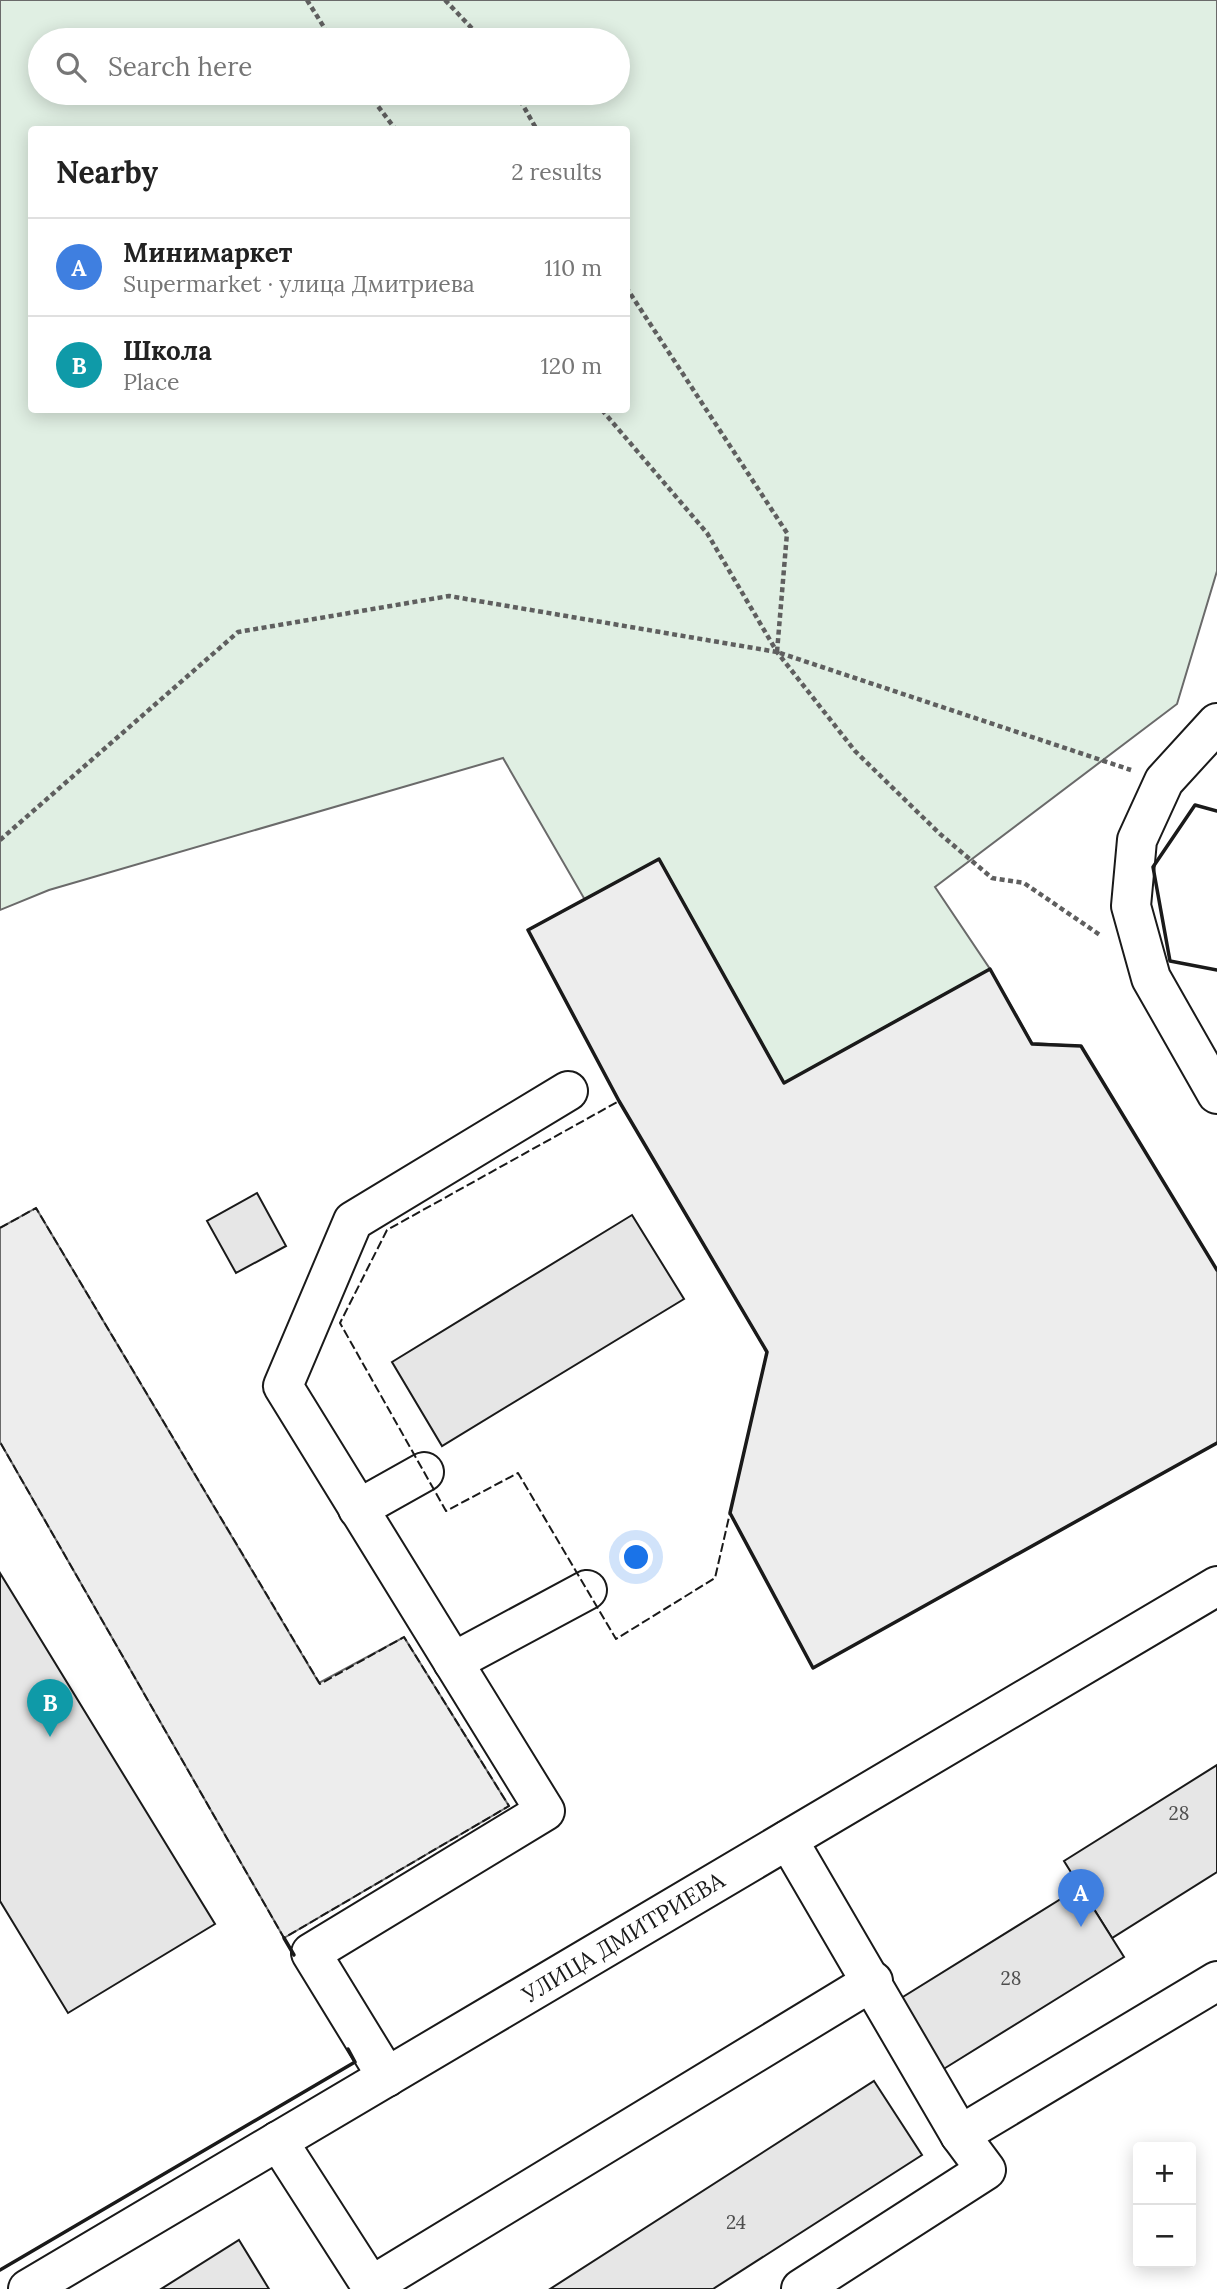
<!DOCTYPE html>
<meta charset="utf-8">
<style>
:root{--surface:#fff;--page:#f6f6f6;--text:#222;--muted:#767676;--line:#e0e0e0;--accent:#ea580c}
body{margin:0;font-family:Lora,serif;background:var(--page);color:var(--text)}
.controls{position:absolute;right:21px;bottom:21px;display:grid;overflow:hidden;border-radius:7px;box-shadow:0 4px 18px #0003}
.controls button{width:63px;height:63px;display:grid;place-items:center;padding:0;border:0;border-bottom:2px solid var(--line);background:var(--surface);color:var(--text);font:35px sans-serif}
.you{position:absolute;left:637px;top:1558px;width:24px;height:24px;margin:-18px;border:5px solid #fff;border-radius:50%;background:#1a73e8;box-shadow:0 0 0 10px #1a73e833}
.badge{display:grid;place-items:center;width:46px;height:46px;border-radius:50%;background:var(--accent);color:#fff;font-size:23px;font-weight:700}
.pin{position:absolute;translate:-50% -58px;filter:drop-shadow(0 2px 4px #0008)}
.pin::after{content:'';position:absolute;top:37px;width:24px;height:21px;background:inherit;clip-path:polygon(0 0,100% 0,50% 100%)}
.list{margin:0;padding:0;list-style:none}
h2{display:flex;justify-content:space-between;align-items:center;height:91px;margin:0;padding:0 28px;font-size:30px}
h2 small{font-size:23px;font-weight:400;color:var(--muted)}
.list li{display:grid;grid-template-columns:46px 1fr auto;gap:21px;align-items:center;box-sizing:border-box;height:98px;padding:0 28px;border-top:2px solid var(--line)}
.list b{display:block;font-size:26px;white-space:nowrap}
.list p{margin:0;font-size:23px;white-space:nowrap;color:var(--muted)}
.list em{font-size:23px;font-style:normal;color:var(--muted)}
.icon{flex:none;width:38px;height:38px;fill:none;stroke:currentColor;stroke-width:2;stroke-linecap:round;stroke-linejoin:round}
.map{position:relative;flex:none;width:1217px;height:2289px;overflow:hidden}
.search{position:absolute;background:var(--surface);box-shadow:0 4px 18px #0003;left:28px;top:28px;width:602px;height:77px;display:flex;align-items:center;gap:18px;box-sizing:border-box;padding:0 24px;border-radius:38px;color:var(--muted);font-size:26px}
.panel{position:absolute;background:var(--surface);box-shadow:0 4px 18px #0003;left:28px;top:126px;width:602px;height:287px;border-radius:7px}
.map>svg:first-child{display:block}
.green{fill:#e0efe3;stroke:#6a6a6a;stroke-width:2;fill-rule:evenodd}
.parking{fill:#ededed;stroke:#6a6a6a;stroke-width:2}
.building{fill:#e6e6e6;stroke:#1a1a1a;stroke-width:2}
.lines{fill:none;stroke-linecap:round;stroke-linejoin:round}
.minor-casing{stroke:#1a1a1a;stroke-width:42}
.path{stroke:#5f5f5f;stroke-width:4.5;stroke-dasharray:5 3.5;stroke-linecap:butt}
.minor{stroke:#fff;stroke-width:38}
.fence{stroke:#1a1a1a;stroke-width:2;stroke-dasharray:9 3.5;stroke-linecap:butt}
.wall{stroke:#1a1a1a;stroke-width:3.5}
.labels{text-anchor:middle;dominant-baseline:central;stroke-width:5;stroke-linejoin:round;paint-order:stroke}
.number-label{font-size:19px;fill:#4d4d4d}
.street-label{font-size:23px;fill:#1a1a1a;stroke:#fff}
</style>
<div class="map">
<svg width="1217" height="2289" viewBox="0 0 1217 2289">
<rect width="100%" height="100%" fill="#fff"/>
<path class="green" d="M0,0h1217v571l-40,133 -242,183 55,82 -206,114 -125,-224 -74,41 -82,-142 -454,132 -49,20zM40,40h578v53h-578zM32,130h594v280h-594z"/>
<g class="parking">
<path d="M659,859l125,224 206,-114 42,74 49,3 136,224v173l-404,225 -83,-155 37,-161 -148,-251 -91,-171z"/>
<path d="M36,1208l283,475 85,-46 105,169 -225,132 -284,-496v-214z"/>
</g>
<g class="building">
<path d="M257,1193l29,53 -50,27 -29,-52z"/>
<path d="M632,1215l52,84 -242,147 -50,-84z"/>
<path d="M0,1573l215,351 -147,89 -68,-112z"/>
<path d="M1217,1765v107l-105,66 -48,-77z"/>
<path d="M1080,1887l44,70 -182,113 -44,-70z"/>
<path d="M874,2081l48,74 -209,134h-163z"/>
<path d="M239,2240l30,49h-108z"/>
</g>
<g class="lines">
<defs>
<g id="minor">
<path d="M1217,723l-53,58 -27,59 -6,66 20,72 66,116"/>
<path d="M358,1509l66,-37"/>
<path d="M453,1662l134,-72"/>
<path d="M788,1840l172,295 26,35 -185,119"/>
<path d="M387,2077l-76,-124 234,-142 -262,-425 70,-165 215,-130"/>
<path d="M960,2135l257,-154"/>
<path d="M278,2141l95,148"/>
<path d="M371,2286l502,-305"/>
<path d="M28,2289l1189,-703"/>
</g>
</defs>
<use href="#minor" class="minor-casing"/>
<g class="path">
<path d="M307,0l25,40"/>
<path d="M445,0l38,40"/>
<path d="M368,93l28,37"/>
<path d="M516,93l21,37"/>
<path d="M626,287l161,246 -10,119 354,118"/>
<path d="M602,410l105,123 70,119 78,99 85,83 52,44 32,5 76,52"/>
<path d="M0,840l238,-208 211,-36 328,56"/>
</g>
<use href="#minor" class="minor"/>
<g class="fence">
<path d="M619,1101l148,251 -52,226 -99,61 -98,-166 -72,38 -106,-188 47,-93z"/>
<path d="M0,1228l36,-20 284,476 84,-47 105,169 -225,132 -284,-496"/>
</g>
<g class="wall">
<path d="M1217,811l-22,-6 -42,62 17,94 47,9"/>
<path d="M1217,1270l-136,-224 -49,-2 -42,-75 -206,114 -125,-224 -131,71 91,171 148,251 -37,161 83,155 404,-225"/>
<path d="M284,1938l10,17"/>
<path d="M0,2270l355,-208 -7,-13"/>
</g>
</g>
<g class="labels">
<g class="number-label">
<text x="1179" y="1813">28</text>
<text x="1011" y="1978">28</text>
<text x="736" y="2222">24</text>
</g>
<g class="street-label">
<text transform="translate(623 1937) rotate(-31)">УЛИЦА ДМИТРИЕВА</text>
</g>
</g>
</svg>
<div class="controls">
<button>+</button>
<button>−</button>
</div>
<div class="you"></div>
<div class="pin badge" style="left:1081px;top:1927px;background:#3f7fe0">A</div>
<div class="pin badge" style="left:50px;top:1737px;background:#0f9aa8">B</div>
<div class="search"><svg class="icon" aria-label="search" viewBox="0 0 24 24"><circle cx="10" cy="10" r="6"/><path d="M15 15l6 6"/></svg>Search here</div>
<section class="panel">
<h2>Nearby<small>2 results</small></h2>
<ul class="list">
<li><span class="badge" style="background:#3f7fe0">A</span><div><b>Минимаркет</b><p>Supermarket · улица Дмитриева</p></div><em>110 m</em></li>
<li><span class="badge" style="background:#0f9aa8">B</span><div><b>Школа</b><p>Place</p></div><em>120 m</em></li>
</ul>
</section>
</div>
